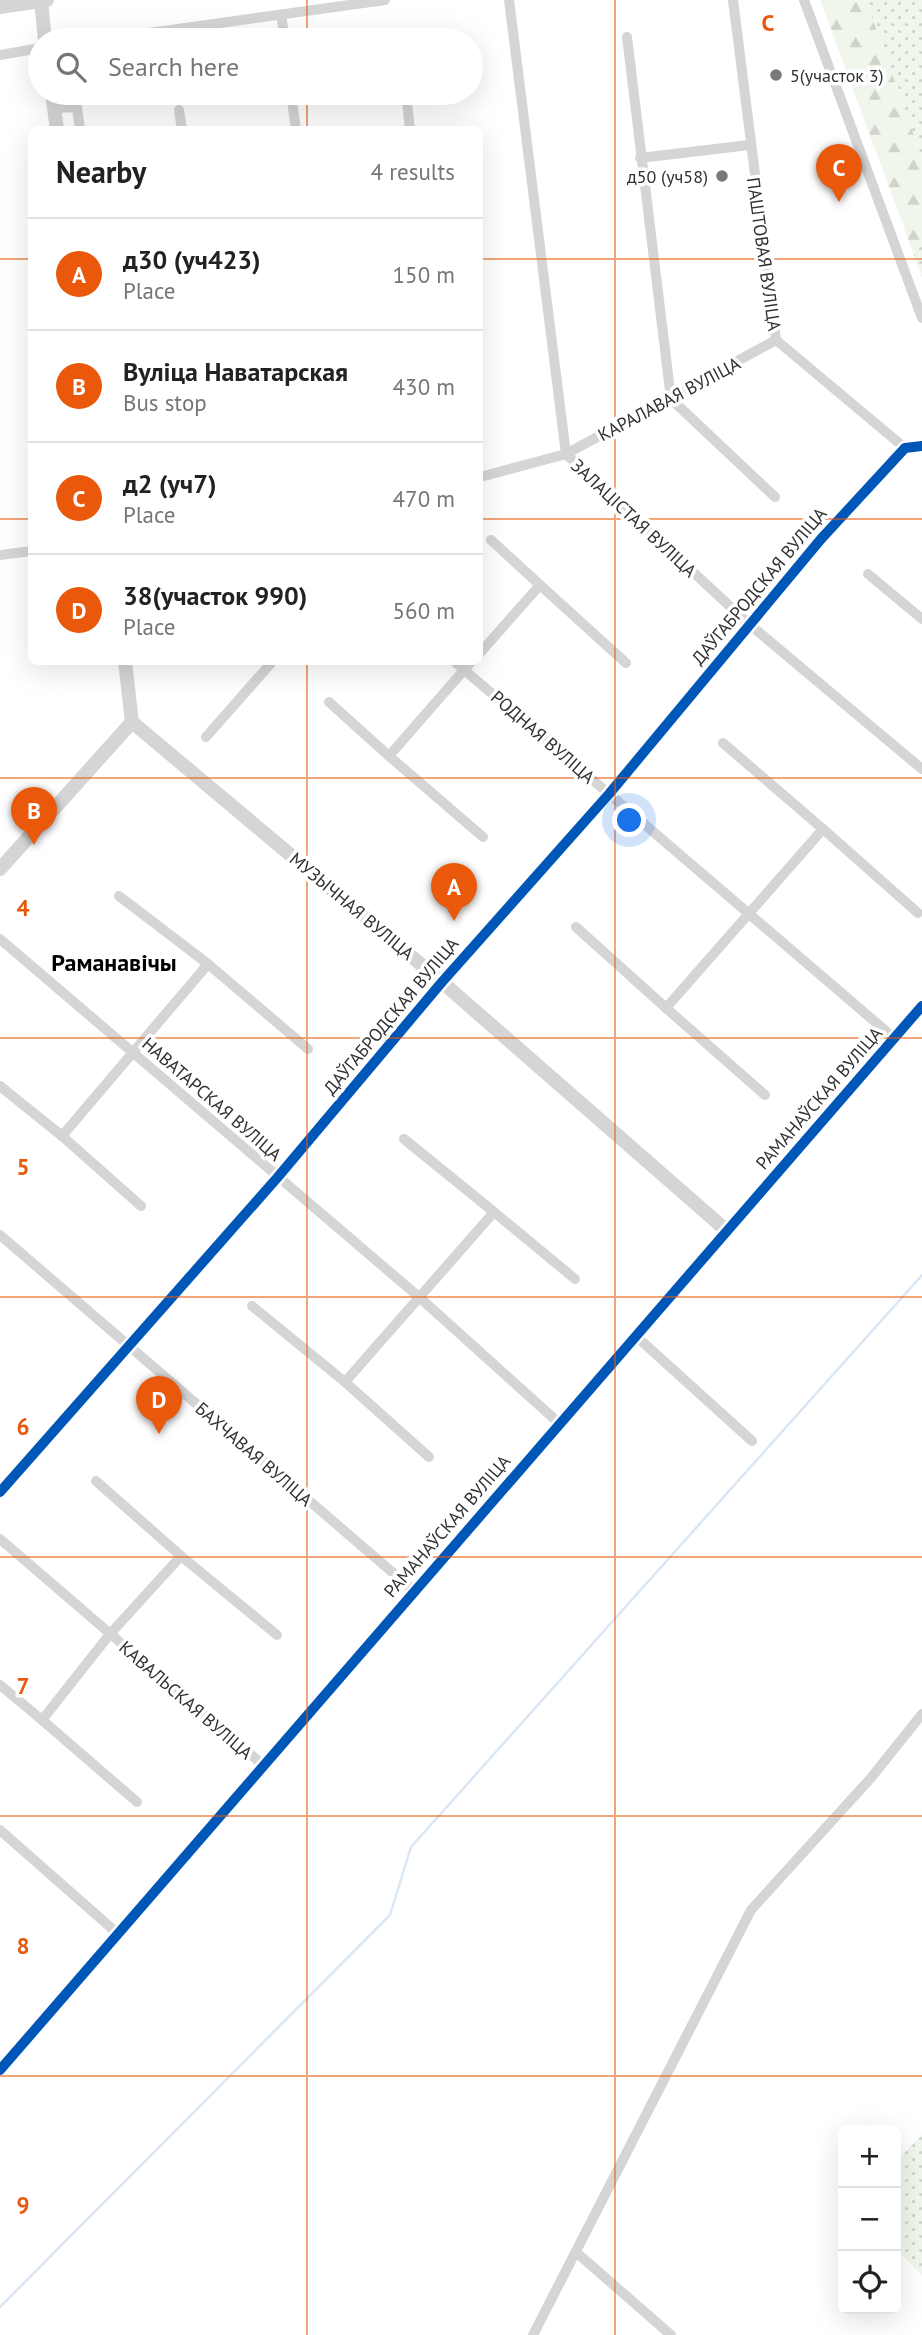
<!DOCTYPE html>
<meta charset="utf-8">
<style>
:root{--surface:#fff;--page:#f2f2f2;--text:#222;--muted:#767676;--line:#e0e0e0;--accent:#ea580c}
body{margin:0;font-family:"PT Sans",sans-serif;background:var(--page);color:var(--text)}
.controls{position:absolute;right:21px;bottom:21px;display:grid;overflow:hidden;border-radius:10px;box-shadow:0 7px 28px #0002}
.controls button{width:63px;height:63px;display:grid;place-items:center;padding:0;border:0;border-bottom:2px solid var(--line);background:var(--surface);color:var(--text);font:35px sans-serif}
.you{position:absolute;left:630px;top:821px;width:24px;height:24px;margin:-18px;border:5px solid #fff;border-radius:50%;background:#1a73e8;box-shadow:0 0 0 10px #1a73e833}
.badge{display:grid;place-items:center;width:46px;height:46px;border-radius:50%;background:var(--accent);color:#fff;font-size:23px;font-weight:700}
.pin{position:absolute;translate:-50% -58px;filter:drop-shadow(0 2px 4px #0008)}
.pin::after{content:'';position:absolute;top:37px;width:24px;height:21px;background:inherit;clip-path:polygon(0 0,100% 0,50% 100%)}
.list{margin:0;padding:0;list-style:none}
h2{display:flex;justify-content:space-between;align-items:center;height:91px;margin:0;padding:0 28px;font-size:30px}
h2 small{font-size:23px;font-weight:400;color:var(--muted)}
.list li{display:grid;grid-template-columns:46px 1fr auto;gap:21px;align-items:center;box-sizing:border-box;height:112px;padding:0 28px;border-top:2px solid var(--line)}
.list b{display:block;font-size:26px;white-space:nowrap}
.list p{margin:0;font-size:23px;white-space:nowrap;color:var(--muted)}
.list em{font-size:23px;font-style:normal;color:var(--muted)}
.icon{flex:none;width:38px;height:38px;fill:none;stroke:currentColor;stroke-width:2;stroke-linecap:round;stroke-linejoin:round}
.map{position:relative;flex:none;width:922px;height:2335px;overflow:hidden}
.search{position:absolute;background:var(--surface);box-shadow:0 7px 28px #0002;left:28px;top:28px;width:455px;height:77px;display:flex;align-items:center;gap:18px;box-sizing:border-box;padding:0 24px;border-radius:38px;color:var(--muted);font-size:26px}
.panel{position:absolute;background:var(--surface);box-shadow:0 7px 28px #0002;left:28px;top:126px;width:455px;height:539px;border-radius:10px}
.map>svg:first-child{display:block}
.forest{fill:url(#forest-firs)}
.garden{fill:url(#garden-dots)}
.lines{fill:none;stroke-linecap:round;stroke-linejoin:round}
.stream{stroke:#dbe7f4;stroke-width:2.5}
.minor{stroke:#d5d5d5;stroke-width:10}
.tertiary{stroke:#d5d5d5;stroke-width:14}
.cycleway-casing{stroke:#fff;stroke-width:15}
.cycleway{stroke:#0057b8;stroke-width:10}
.grid{fill:none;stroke:#e8590c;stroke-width:2;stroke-opacity:0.55}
.poi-dot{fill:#797979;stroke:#fff;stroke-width:2.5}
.labels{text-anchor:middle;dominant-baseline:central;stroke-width:7;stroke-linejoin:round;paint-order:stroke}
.poi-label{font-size:18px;fill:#313131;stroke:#fff;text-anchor:start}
.street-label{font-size:18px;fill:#313131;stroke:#fff}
.district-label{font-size:24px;font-weight:bold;fill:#000;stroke:#fff}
.grid-label{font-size:23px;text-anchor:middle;font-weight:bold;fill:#e8590c;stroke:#fff;stroke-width:7;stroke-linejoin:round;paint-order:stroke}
</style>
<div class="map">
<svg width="922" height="2335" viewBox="0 0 922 2335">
<defs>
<pattern id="forest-firs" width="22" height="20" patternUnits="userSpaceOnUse" patternTransform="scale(1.75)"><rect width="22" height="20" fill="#f1f6ed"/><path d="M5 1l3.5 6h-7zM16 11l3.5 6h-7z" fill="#cfd3cc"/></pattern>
<pattern id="garden-dots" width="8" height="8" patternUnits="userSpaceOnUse" patternTransform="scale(1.75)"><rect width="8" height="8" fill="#f1f6ed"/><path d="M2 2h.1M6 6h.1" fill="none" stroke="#cfd3cc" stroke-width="1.8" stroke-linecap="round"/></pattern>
</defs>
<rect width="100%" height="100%" fill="#fff"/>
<path class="forest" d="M820,0h46l56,158v83l-12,3z"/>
<g class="garden">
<path d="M866,0h56v158z"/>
<path d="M922,241v36l-12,-33z"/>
<path d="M922,2135v140l-26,-26v-88z"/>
</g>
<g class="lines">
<path class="stream" d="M0,2307l390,-392 21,-68 511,-572"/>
<g class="minor">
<path d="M509,0l57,454 183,170 173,145"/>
<path d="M733,0l43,340 129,108"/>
<path d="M804,0l118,318"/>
<path d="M281,15l4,25"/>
<path d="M627,37l44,362 104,98"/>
<path d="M99,40l286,-40"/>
<path d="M0,55l40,-7"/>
<path d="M291,93l5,37"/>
<path d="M406,93l4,37"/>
<path d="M54,108l23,-1 3,23"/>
<path d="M179,110l3,20"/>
<path d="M640,158l109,-13"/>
<path d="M480,477l86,-23 210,-114"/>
<path d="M491,540l49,45"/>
<path d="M0,555l32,-4"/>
<path d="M868,574l54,45"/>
<path d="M480,653l60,-68 86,78"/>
<path d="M455,662l439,376"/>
<path d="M471,662l-82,94 94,81"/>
<path d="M329,702l60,54"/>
<path d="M206,737l66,-75"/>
<path d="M723,743l100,86"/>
<path d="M119,896l89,68"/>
<path d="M576,927l90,81"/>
<path d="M0,939l419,358 141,127"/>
<path d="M0,1086l62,50"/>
<path d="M765,1095l-99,-87 157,-179 95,84"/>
<path d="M404,1139l90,73"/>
<path d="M141,1206l-79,-70 146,-172 100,85"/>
<path d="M0,1235l413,355"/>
<path d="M252,1306l93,76"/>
<path d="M637,1337l115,104"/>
<path d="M429,1457l-84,-75 149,-170 81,67"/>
<path d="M96,1481l85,75"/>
<path d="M0,1492l277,-314 165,-196 167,-188 212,-255 84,-91 17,-2"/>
<path d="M0,1539l263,226"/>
<path d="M0,1685l42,35"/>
<path d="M137,1802l-95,-82 68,-86 71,-78 96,79"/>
<path d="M0,1830l117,103"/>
<path d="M0,2070l922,-1064"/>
<path d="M577,2253l94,82"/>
<path d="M533,2335l218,-425 119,-131 52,-65"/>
</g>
<g class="tertiary">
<path d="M41,1l4,39"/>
<path d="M0,7l47,-7"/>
<path d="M52,93l5,37"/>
<path d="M132,722l310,260 285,249"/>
<path d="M0,869l132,-147 -7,-60"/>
</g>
<defs>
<g id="cycleway">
<path d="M0,1492l277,-314 165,-196 167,-188 212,-255 84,-91 17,-2"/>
<path d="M0,2070l922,-1064"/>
</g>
</defs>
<use href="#cycleway" class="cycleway-casing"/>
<use href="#cycleway" class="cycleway"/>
</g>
<path class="grid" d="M307,0v40M615,0v2335M307,93v37M0,259h32M480,259h442M0,519h32M480,519h442M307,662v1673M0,778h922M0,1038h922M0,1297h922M0,1557h922M0,1816h922M0,2076h922"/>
<g class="poi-dot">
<circle cx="776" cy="75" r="7"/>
<circle cx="722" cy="176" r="7"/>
</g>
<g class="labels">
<g class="poi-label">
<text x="790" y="75">5(участок 3)</text>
<text x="708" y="176" text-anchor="end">д50 (уч58)</text>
</g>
<g class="street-label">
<text transform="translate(764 254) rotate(82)">ПАШТОВАЯ ВУЛІЦА</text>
<text transform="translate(669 399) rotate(-28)">КАРАЛАВАЯ ВУЛІЦА</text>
<text transform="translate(634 518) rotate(43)">ЗАЛАЦІСТАЯ ВУЛІЦА</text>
<text transform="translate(759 586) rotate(-50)">ДАЎГАБРОДСКАЯ ВУЛІЦА</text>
<text transform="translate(543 737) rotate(41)">РОДНАЯ ВУЛІЦА</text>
<text transform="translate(352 906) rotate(40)">МУЗЫЧНАЯ ВУЛІЦА</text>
<text transform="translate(391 1016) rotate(-50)">ДАЎГАБРОДСКАЯ ВУЛІЦА</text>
<text transform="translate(819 1098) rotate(-49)">РАМАНАЎСКАЯ ВУЛІЦА</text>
<text transform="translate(212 1099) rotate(41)">НАВАТАРСКАЯ ВУЛІЦА</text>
<text transform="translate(254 1454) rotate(41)">БАХЧАВАЯ ВУЛІЦА</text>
<text transform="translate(447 1526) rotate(-49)">РАМАНАЎСКАЯ ВУЛІЦА</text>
<text transform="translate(186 1700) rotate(41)">КАВАЛЬСКАЯ ВУЛІЦА</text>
</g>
<g class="district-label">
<text x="114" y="962">Раманавічы</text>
</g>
</g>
<g class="grid-label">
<text x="768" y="31">C</text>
<text x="23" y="916">4</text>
<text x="23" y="1175">5</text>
<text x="23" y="1435">6</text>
<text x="23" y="1694">7</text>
<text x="23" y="1954">8</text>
<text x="23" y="2213">9</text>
</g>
</svg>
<div class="controls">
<button>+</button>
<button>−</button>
<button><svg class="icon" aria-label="locate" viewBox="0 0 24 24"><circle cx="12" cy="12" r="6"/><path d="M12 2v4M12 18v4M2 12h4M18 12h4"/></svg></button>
</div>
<div class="you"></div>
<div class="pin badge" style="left:454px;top:921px">A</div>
<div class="pin badge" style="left:34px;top:845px">B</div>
<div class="pin badge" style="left:839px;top:202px">C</div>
<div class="pin badge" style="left:159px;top:1434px">D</div>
<div class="search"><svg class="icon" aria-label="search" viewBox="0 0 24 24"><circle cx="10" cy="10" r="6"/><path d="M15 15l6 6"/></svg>Search here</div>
<section class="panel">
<h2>Nearby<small>4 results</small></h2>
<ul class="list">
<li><span class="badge">A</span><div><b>д30 (уч423)</b><p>Place</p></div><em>150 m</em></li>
<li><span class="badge">B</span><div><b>Вуліца Наватарская</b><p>Bus stop</p></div><em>430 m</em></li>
<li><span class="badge">C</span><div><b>д2 (уч7)</b><p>Place</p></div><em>470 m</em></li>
<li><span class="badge">D</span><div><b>38(участок 990)</b><p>Place</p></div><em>560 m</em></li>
</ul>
</section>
</div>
